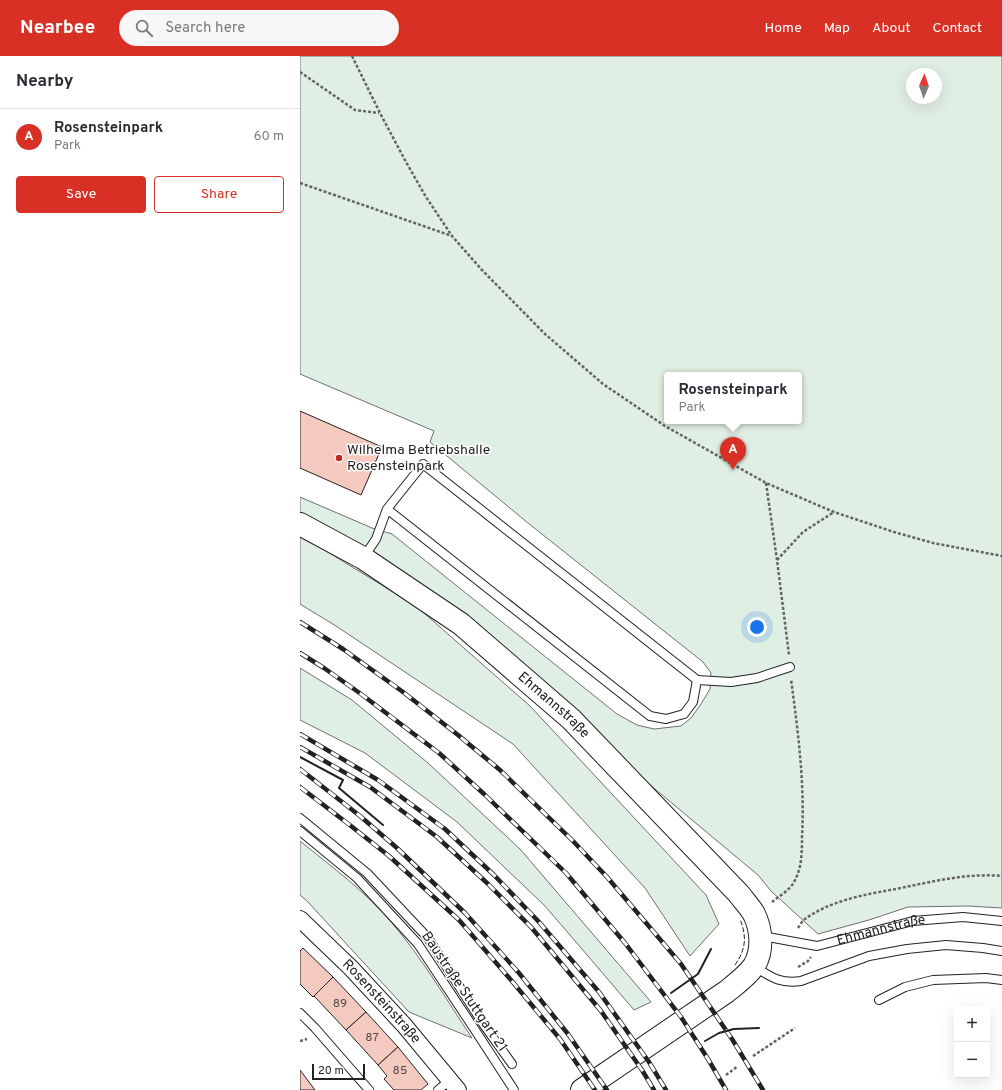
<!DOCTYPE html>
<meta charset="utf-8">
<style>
:root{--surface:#fff;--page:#f7f7f7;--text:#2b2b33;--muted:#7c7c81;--line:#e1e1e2;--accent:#d93025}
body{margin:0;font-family:Overpass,sans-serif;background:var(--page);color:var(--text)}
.controls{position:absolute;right:12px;bottom:12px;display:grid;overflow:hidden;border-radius:4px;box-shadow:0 4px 16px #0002}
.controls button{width:36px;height:36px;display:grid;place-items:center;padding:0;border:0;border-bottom:1px solid var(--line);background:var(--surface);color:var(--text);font:20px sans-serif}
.compass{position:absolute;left:606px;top:12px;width:36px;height:36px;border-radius:50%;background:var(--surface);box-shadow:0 4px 16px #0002;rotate:2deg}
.scale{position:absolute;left:12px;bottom:10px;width:53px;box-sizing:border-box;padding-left:4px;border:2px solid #222;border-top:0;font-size:11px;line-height:14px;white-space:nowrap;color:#222;-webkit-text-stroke:3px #fff;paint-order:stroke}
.you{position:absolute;left:457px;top:571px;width:14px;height:14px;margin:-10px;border:3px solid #fff;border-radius:50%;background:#1a73e8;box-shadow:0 0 0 6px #1a73e833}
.badge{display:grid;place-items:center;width:26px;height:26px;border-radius:50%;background:var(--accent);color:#fff;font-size:13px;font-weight:700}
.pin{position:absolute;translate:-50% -33px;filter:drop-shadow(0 1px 2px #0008)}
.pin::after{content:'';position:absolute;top:21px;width:14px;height:12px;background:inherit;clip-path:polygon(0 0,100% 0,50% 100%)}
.popup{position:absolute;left:364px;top:316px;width:138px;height:52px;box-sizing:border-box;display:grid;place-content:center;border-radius:4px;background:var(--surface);filter:drop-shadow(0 1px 3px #0005);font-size:13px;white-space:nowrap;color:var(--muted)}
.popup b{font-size:15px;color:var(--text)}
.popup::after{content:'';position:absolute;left:50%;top:100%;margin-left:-8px;border:8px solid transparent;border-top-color:var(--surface)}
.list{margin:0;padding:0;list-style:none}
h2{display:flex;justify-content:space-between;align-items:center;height:52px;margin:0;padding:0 16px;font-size:17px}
h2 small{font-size:13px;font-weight:400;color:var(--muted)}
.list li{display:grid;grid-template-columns:26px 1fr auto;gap:12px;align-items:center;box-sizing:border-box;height:56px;padding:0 16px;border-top:1px solid var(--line)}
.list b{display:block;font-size:15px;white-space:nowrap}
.list p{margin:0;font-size:13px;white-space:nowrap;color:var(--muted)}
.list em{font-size:13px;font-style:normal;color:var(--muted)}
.actions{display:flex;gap:8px;padding:12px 16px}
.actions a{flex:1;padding:9px 0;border:1px solid var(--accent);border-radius:4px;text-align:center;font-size:14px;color:var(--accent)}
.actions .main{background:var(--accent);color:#fff}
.icon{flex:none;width:22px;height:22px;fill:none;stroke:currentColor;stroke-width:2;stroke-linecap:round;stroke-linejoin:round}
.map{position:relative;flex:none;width:702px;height:1034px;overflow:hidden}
header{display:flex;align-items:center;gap:24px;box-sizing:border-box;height:56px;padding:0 20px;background:var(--accent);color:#fff}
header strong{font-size:19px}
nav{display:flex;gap:22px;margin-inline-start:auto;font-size:14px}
.search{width:280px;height:36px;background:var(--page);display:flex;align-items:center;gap:10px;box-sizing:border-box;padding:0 14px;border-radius:22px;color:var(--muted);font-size:15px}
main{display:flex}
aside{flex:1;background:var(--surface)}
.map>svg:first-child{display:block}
.green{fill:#e0efe3;stroke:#6f6f6f;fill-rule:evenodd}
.building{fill:#f3c9c0;stroke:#222}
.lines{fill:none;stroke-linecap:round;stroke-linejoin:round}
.lane-casing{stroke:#222;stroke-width:10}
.street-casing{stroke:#222;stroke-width:18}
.secondary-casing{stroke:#222;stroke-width:24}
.path{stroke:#646464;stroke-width:2.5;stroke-dasharray:3 2;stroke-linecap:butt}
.lane{stroke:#fff;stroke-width:8}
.street{stroke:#fff;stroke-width:16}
.secondary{stroke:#fff;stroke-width:22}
.rail-casing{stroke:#222;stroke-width:4.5}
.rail{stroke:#fff;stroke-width:3;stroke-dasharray:9;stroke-linecap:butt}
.fence{stroke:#222;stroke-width:1;stroke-dasharray:5 2;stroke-linecap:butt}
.wall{stroke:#222;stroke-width:2}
.poi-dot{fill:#c62828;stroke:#fff;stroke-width:1.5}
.labels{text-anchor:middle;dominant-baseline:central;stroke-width:3;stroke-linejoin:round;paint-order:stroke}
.number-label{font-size:12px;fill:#564c4a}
.poi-label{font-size:14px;fill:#222;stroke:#fff;text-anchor:start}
.street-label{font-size:14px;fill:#222;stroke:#fff}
</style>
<header>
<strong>Nearbee</strong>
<div class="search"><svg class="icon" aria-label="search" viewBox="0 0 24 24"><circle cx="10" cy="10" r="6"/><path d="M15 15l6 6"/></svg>Search here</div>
<nav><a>Home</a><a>Map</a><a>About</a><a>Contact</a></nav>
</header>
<main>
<aside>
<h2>Nearby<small></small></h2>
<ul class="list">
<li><span class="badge">A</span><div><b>Rosensteinpark</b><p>Park</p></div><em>60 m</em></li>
</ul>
<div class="actions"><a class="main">Save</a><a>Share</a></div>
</aside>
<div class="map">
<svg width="702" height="1034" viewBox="0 0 702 1034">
<rect width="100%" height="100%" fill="#fff"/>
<g class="green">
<path d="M0,0h702v852l-34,-2 -60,1 -39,13 -51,14 -47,-43 -13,-16 -187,-156 -110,-95 -161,-100v-27l72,31 20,6 225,180 20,11 17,4 27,-3 10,-8 10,-14 9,-15 1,-16 -8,-11 -175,-139 -98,-81 4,-11 -134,-57zM612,18h24v24h-24zM367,319h132v46h-132z"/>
<path d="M0,479l116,71 114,100 176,189 13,29 -29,32 -45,-68 -132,-144 -177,-118 -36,-22z"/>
<path d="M0,612l52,32 76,63 92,86 131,153 -17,8 -40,-47 -49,-57 -88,-84 -92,-69 -65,-33z"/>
<path d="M0,785c32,26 65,50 92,82 30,35 54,76 80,115l-63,-26 -102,-111 -7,-6z"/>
</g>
<g class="building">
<path d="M0,355l82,36 -21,48 -61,-27z"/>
<path d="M3,892l30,29 -20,20 -13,-13v-33z"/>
<path d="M33,921l33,35 -20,18 -32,-34z"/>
<path d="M66,956l32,35 -20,18 -32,-35z"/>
<path d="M98,991l30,37 -7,6h-27l-10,-11 3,-3 -9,-11z"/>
<path d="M0,1014l15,20h-15z"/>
</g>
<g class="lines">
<defs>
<g id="lane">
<path d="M64,501l12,-18 11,-30 263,207 16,3 18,-5 9,-12 4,-22 -274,-216 -36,45"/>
<path d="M397,624l34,2 26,-4 33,-11"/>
<path d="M0,762l67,55 61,65 56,87 28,39"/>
<path d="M0,775l57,47 61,66 57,86 39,60"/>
<path id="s1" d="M462,880l55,10 96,-25 50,-4 39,4"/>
<path d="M455,911c16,10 25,17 46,14l68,-25 38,-7 39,-4 37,3 19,3"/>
<path d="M579,944l26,-13 28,-7 53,-2 16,2"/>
<path d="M0,957l15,15 54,62"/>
<path d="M138,1034l12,-10"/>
</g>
<g id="street">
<path id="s2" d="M0,863l51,49 53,57 54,65"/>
</g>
<g id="secondary">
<path id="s3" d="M0,468l63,34 98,66 110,95 168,175c5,7 11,13 15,20 8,16 9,37 0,52 -7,10 -18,18 -28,26l-144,98"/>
</g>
</defs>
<use href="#lane" class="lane-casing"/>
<use href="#street" class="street-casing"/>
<use href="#secondary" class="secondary-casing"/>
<g class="path">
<path d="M52,0l28,57 26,49 20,35 26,39 29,33 64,65 58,50 62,42 101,57 68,29 60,20 39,11 69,13"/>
<path d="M0,16l55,38 24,3"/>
<path d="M0,127l152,53"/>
<path d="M466,427l11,77 12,95"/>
<path d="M477,504l26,-28 31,-20"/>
<path d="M472,846c7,-6 18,-12 22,-20 8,-14 8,-30 8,-45 3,-53 -4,-105 -11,-158"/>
<path d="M498,872c2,-3 4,-7 7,-9 28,-20 64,-25 96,-31 33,-7 67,-15 101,-12"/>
<path d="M498,911l10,-6 3,-4"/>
<path d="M0,985l7,-2"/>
<path d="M453,1000l42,-28"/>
<path d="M426,1019l12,-9"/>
</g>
<use href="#lane" class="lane"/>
<use href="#street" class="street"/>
<use href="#secondary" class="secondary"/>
<defs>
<g id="rail">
<path d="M0,566l43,27 60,43 55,43 42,35 72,70 35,37 74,87 51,75 31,51"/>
<path d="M0,597l24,15 37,26 78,59 45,41 82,79 59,70 56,74 27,42 18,31"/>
<path d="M0,678l78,46 67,49 49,46 45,47 60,70 50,70 17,28"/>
<path d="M0,691l70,40 67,50 49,45 45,45 70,84 41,59 12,20"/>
<path d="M0,713l60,47 37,32 68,65 54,60 49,61 39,56"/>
<path d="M0,731l51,39 38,30 70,64 52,60 49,59 35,51"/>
</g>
</defs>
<use href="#rail" class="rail-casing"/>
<use href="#rail" class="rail"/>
<path class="fence" d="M435,909c11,-16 12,-28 5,-46"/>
<g class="wall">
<path d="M0,701l43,23 -4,8 44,37"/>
<path d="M371,937l27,-19 13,-25"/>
<path d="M405,985l14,-8 15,-4 25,-1"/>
</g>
</g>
<circle class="poi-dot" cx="39" cy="402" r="4"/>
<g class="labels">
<g class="number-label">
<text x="40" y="948">89</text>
<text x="72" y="982">87</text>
<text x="100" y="1015">85</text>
</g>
<g class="poi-label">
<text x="47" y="394">Wilhelma Betriebshalle<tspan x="47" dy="16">Rosensteinpark</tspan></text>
</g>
<g class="street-label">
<text stroke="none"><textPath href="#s3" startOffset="313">Ehmannstraße</textPath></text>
<text stroke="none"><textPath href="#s1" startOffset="122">Ehmannstraße</textPath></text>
<text transform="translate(164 936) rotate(56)">Baustraße Stuttgart 21</text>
<text stroke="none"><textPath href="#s2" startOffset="116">Rosensteinstraße</textPath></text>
</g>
</g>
</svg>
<div class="controls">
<button>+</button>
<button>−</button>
</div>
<svg class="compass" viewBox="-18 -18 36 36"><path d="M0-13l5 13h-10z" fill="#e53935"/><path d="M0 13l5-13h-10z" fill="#7c7c81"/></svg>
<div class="scale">20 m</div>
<div class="you"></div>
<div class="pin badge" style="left:433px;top:414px">A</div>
<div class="popup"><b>Rosensteinpark</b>Park</div>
</div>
</main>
